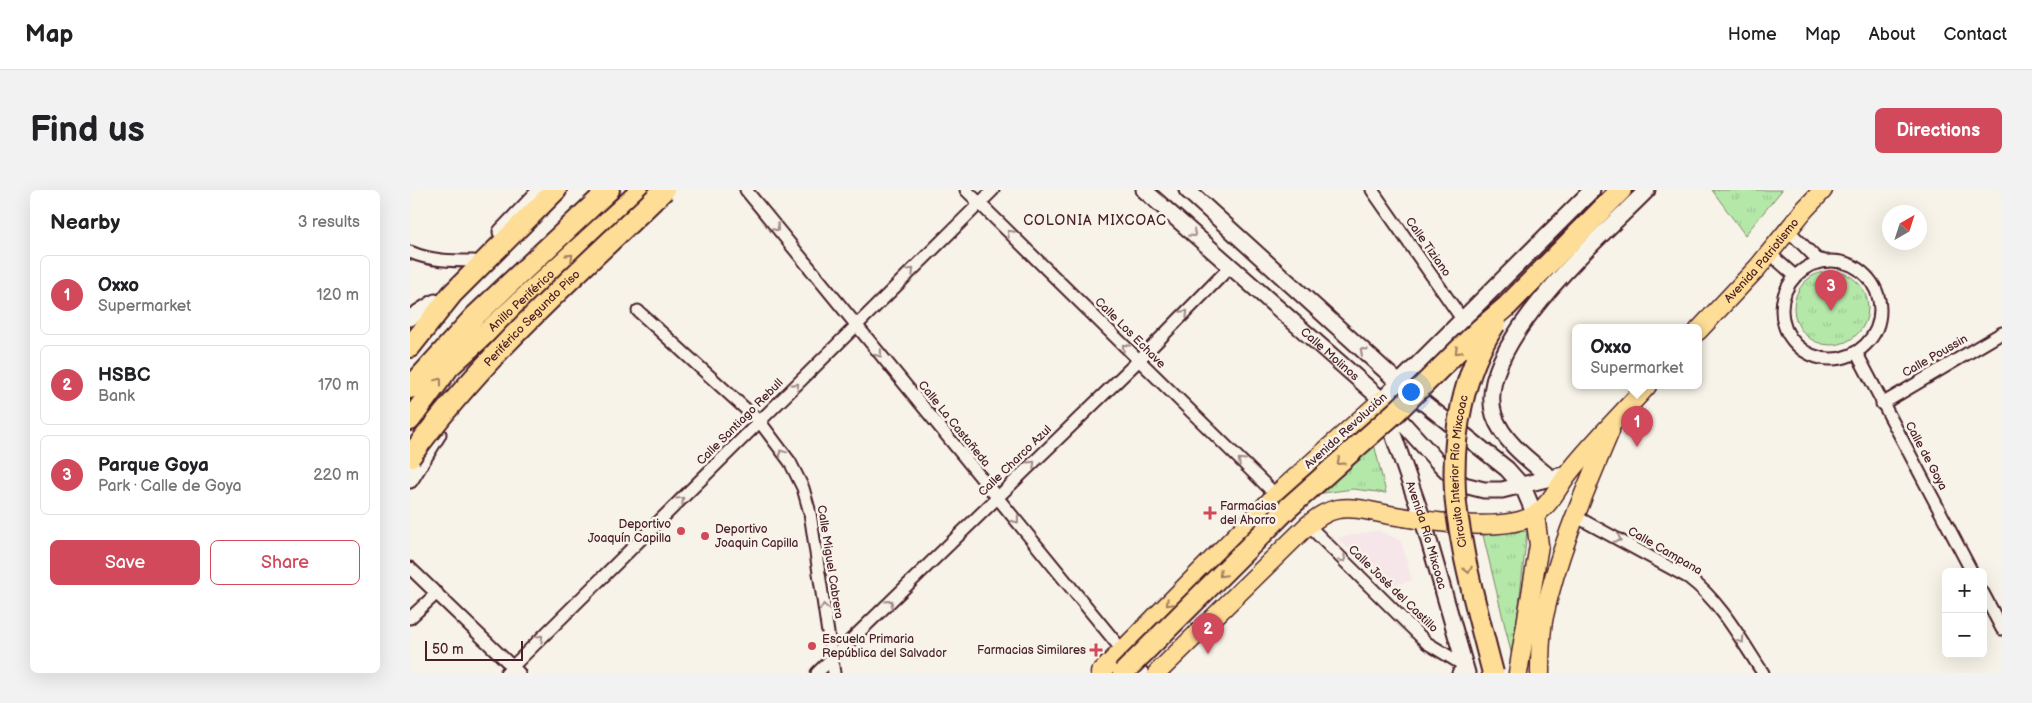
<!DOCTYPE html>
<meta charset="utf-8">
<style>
:root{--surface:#fff;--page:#f2f2f2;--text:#202124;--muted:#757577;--line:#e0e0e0;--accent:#d1495b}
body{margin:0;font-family:"Balsamiq Sans",sans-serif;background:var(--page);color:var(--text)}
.controls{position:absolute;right:15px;bottom:15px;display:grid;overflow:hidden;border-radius:8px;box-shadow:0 5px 20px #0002}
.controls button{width:45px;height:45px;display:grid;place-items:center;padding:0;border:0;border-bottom:1px solid var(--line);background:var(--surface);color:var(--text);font:25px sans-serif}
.compass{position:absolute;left:1472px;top:15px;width:45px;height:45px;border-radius:50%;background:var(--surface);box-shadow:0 5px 20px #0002;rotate:39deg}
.scale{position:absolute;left:15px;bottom:12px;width:98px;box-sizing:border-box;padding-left:5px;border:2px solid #4a1f2b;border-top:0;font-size:14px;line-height:18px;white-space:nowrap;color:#4a1f2b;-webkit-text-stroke:4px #f7f3e8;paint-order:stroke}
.you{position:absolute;left:1000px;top:201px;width:18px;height:18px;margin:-12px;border:4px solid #fff;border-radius:50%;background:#1a73e8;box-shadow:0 0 0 8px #1a73e833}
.badge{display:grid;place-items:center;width:32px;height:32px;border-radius:50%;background:var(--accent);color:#fff;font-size:16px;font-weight:700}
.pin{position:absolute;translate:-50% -41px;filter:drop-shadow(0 1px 2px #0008)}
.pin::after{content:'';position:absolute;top:26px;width:18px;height:15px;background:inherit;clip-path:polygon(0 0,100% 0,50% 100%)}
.popup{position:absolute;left:1162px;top:134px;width:130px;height:65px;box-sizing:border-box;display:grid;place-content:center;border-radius:8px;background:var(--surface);filter:drop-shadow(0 1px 4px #0005);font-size:16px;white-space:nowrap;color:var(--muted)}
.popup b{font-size:19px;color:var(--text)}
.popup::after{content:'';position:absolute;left:50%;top:100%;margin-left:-10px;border:10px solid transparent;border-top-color:var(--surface)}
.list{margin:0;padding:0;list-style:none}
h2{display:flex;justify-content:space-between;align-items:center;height:65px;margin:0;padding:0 20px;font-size:21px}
h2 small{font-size:16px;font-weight:400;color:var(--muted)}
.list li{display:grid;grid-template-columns:32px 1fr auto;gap:15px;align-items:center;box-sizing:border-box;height:80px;margin:0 10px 10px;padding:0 10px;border:1px solid var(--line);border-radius:8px}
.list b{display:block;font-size:19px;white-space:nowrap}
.list p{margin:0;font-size:16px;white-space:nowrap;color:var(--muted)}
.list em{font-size:16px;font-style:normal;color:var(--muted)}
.actions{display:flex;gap:10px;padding:15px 20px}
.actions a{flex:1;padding:11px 0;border:1px solid var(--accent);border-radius:8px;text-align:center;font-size:18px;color:var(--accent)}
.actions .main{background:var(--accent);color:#fff}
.map{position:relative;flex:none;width:1592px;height:483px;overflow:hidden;border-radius:8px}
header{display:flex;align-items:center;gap:30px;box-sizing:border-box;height:70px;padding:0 25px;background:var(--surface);border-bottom:1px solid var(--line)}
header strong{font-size:24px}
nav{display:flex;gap:28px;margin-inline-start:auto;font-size:18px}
.intro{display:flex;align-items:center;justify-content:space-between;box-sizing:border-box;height:120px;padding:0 30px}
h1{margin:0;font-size:35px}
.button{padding:12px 22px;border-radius:8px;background:var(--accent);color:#fff;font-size:18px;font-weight:700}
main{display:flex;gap:30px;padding:0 30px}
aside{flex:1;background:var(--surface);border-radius:8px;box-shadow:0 5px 20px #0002}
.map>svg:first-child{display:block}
.built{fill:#f6e6e9}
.park{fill:url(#park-tufts);stroke:#7f846a}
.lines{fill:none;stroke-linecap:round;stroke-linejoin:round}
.street-casing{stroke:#4a1f2b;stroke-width:15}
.secondary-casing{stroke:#4a1f2b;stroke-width:19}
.primary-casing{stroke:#4a1f2b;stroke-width:21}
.highway-casing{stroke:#4a1f2b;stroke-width:24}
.street{stroke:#f7f3e8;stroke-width:11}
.secondary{stroke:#f7f3e8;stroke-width:15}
.primary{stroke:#fedd96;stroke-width:18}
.highway{stroke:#fedd96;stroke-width:20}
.highway-bridge-casing{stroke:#4a1f2b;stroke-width:24;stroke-linecap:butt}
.highway-bridge{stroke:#fedd96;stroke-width:20}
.oneway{stroke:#a0898a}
.oneway2{stroke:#a47e60}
.poi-dot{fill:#d1495b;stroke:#f7f3e8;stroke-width:2}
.labels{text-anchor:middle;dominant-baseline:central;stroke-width:5;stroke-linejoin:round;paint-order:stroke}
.street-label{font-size:12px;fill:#4a1f2b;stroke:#f7f3e8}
.poi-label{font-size:12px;fill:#4a1f2b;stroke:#f7f3e8;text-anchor:start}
.neighbourhood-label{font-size:14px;letter-spacing:1px;fill:#4a1f2b;stroke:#f7f3e8}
</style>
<header>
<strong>Map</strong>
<nav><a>Home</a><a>Map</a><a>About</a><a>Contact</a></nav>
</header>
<div class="intro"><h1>Find us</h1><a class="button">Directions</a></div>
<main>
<aside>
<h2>Nearby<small>3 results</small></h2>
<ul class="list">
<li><span class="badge">1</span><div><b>Oxxo</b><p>Supermarket</p></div><em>120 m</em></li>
<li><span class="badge">2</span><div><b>HSBC</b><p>Bank</p></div><em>170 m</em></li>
<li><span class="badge">3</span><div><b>Parque Goya</b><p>Park · Calle de Goya</p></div><em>220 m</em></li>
</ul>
<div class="actions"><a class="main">Save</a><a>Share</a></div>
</aside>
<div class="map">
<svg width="1592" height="483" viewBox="0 0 1592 483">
<defs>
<pattern id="park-tufts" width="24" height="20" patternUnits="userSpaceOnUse" patternTransform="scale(1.25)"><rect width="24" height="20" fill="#b4e8a9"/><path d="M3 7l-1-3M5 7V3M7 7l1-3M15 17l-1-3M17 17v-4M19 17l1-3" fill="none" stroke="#9cc792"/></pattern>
</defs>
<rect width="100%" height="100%" fill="#f7f3e8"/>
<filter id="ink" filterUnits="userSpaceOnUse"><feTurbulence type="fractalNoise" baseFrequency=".02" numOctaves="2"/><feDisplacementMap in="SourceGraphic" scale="10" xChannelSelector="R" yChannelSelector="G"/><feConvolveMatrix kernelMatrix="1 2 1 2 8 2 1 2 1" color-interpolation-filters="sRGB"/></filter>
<g filter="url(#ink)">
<path class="built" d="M968,340l23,11 11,39 -23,7 -52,-49z"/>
<g class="park">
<path d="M1302,0h70l-37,45z"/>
<circle cx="1421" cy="118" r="37"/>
<path d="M964,254l12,49 -33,-4 -30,4z"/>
<path d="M1117,341l-14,129 -30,-125z"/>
</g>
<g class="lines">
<defs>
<g id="street">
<path d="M336,0l376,460 21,23"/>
<path d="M556,0l310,305"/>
<path d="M962,0l90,129"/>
<path d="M1378,40l29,29 8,2"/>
<path d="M0,62c21,9 41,9 64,9"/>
<path d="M1359,63l26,23"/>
<circle cx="1421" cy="120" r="49"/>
<path d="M228,121l122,111 30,40 13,26 7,25 24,160"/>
<path d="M1446,162l116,220"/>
<path d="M1472,214l120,-71"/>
<path d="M1165,326l114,62c32,24 52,62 74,95"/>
<path d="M898,335l119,118 38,23 -7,7"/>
<path d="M0,378l109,105"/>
<path d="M1573,403l19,36"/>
<path d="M0,428l27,-25"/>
<path d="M96,483l487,-483"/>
<path d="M407,483l321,-312 92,-94"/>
</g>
<g id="secondary">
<path id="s1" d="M734,0l238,210 54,60 17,17 11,8 20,5h18l65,-16"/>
<path d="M777,0l212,193 108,86 16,18 12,28"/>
<path d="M91,42l40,-42"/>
<path d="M0,128l25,-16"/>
<path d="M972,210l210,-210"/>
<path id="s2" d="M975,221l38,109 44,153"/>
<path d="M1142,289c-22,-18 -49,-37 -58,-64 -21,-69 109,-180 153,-225"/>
<path d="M0,290l28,-46"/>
</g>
<g id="primary">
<path id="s3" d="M1288,141l60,-64 47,-58 18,-19"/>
<path d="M690,483l176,-178 106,-95"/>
<path d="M747,483l151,-148c9,-7 18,-14 30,-16 17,-3 35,3 52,6 35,6 116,19 146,-1 16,-11 23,-30 35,-44 24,-30 51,-56 76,-84"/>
<path d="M1108,483l21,-128 -4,-30"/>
<path d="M1130,483c0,-19 0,-39 4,-57 14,-64 41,-125 66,-185"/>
</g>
<g id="highway">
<path d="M1097,116l114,-116"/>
<path d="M0,157l42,-53 104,-104"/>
<path d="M0,198l65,-72 134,-126"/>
<path id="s4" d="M0,230l39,-53 193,-177"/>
</g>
</defs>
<use href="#street" class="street-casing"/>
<use href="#secondary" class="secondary-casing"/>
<use href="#primary" class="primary-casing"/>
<use href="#highway" class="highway-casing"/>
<use href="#street" class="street"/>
<use href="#secondary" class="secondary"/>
<use href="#primary" class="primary"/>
<use href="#highway" class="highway"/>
<defs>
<g id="highway-bridge">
<path id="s5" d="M0,267c72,-100 166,-182 254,-267"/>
<path d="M713,483l165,-165 109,-97 83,-82 27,-23"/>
<path id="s6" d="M1083,483c-10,-38 -20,-76 -28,-114 -4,-22 -9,-45 -10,-68 -3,-57 8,-118 40,-167"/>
</g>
</defs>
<use href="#highway-bridge" class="highway-bridge-casing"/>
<use href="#highway-bridge" class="highway-bridge"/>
</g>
<defs><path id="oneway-chevron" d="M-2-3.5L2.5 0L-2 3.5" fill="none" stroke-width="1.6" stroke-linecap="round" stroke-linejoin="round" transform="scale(1.25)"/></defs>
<g class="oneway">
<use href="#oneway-chevron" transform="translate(366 38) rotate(51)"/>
<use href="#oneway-chevron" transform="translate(600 43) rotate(-135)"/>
<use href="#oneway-chevron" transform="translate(783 44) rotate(42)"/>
<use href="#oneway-chevron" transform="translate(501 81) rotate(-45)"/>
<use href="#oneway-chevron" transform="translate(775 123) rotate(-45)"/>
<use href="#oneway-chevron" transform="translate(715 157) rotate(-135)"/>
<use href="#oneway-chevron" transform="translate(953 161) rotate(-138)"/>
<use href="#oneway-chevron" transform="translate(469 164) rotate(51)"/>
<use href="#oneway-chevron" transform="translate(386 196) rotate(-45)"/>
<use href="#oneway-chevron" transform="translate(372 263) rotate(-127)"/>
<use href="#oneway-chevron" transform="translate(831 271) rotate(-136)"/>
<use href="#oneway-chevron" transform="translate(622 274) rotate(-44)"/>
<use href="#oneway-chevron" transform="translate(271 310) rotate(-44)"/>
<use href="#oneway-chevron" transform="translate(606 330) rotate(51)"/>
<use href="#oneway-chevron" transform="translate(1208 349) rotate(29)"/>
<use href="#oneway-chevron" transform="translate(933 369) rotate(45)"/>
<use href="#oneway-chevron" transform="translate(480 413) rotate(-44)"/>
<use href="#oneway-chevron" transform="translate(414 417) rotate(-98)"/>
<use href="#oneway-chevron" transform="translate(130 448) rotate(-46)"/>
<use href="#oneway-chevron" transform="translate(1331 450) rotate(56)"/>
</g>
<g class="oneway2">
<use href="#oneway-chevron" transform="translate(160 67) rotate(-43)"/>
<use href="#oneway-chevron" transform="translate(1048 161) rotate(135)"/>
<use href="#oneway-chevron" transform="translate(29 191) rotate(-53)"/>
<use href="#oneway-chevron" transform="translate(930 272) rotate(138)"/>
<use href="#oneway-chevron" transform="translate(1058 380) rotate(78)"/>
<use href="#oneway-chevron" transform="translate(812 384) rotate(135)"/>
<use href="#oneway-chevron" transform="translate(759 413) rotate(135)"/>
</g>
</g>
<g class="poi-dot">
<path d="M797.5 315.5h5v5h5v5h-5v5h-5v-5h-5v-5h5z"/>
<circle cx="271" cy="341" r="5"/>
<circle cx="295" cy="346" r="5"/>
<circle cx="402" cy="456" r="5"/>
<path d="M683.5 452.5h5v5h5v5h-5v5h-5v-5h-5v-5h5z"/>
</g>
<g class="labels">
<g class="street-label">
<text transform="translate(1018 57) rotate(55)">Calle Tiziano</text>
<text stroke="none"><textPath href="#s3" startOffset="95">Avenida Patriotismo</textPath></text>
<text stroke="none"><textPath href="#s4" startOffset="164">Anillo Periférico</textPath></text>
<text stroke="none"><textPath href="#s5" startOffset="185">Periférico Segundo Piso</textPath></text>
<text transform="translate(720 143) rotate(45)">Calle Los Echave</text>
<text stroke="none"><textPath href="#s1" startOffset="248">Calle Molinos</textPath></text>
<text transform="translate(1525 166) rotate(-30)">Calle Poussin</text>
<text transform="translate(330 232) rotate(-45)">Calle Santiago Rebull</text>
<text transform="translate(544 234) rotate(51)">Calle La Castañeda</text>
<text transform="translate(936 241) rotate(-42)">Avenida Revolución</text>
<text transform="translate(1516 266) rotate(62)">Calle de Goya</text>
<text transform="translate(605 271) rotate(-44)">Calle Charco Azul</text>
<text stroke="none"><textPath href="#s6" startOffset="206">Circuito Interior Río Mixcoac</textPath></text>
<text stroke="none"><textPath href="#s2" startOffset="131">Avenida Río Mixcoac</textPath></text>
<text transform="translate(1255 361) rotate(30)">Calle Campana</text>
<text transform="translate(420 372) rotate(81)">Calle Miguel Cabrera</text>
<text transform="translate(983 399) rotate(44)">Calle José del Castillo</text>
</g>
<g class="poi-label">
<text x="810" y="316">Farmacias<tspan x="810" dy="14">del Ahorro</tspan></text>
<text x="261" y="334" text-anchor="end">Deportivo<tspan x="261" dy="14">Joaquín Capilla</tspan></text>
<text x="305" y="339">Deportivo<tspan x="305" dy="14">Joaquin Capilla</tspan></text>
<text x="412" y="449">Escuela Primaria<tspan x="412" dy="14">República del Salvador</tspan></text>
<text x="676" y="460" text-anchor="end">Farmacias Similares</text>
</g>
<g class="neighbourhood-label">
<text x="685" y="30">COLONIA MIXCOAC</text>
</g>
</g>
</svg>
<div class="controls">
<button>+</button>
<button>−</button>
</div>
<svg class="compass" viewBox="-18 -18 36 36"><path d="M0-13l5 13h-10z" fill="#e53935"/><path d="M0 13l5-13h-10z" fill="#757577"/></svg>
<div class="scale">50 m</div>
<div class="you"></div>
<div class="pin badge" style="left:1227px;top:257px">1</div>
<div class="popup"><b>Oxxo</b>Supermarket</div>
<div class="pin badge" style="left:798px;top:464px">2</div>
<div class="pin badge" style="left:1421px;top:121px">3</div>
</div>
</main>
